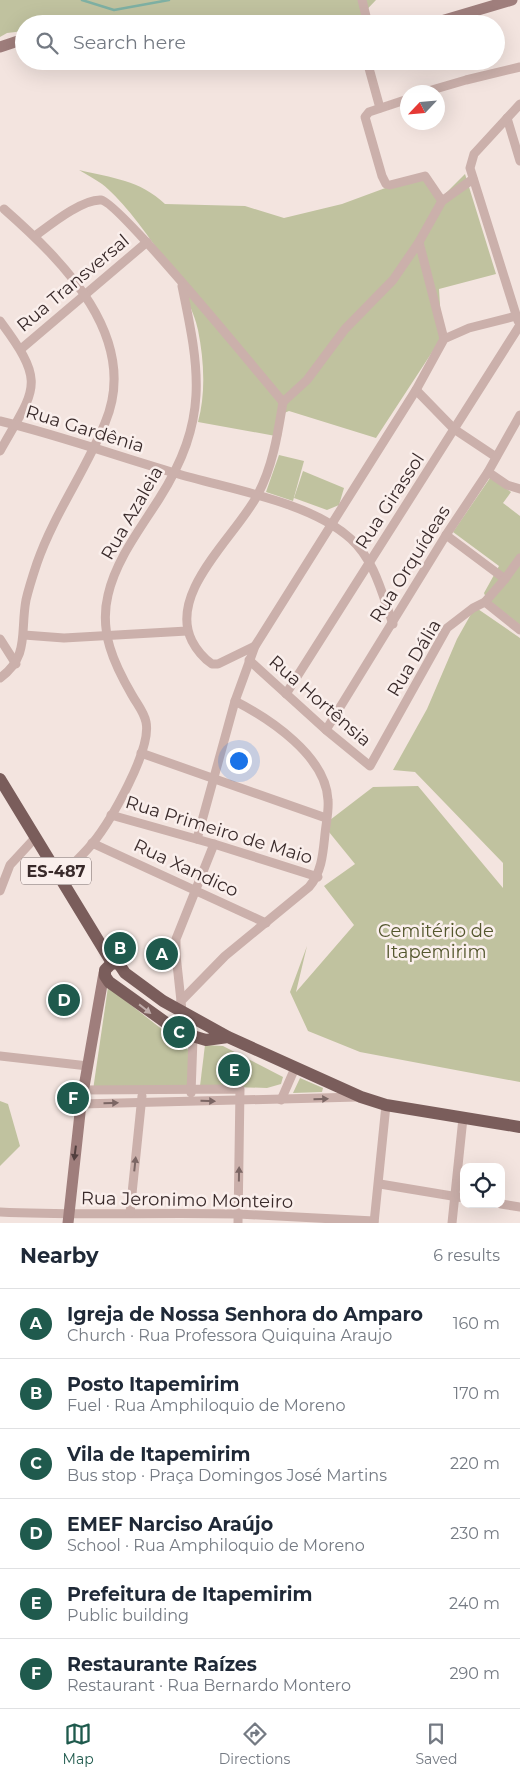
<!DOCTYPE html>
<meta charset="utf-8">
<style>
:root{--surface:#fff;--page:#f2f2f3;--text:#1f2937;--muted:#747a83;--line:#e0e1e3;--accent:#1f5a4d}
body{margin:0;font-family:Montserrat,sans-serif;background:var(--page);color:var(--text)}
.controls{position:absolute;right:15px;bottom:15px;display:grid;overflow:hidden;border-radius:10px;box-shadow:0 5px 20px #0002}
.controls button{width:45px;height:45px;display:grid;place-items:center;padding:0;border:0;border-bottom:1px solid var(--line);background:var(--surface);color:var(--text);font:25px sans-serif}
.compass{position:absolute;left:400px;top:85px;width:45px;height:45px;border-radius:50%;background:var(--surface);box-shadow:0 5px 20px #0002;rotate:244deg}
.you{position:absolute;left:238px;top:760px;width:18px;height:18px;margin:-12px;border:4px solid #fff;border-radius:50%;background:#1a73e8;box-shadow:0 0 0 8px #1a73e833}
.badge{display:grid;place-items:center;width:32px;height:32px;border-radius:50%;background:var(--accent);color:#fff;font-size:16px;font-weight:700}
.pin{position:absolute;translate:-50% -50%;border:2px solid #fff;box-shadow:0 1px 5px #0006}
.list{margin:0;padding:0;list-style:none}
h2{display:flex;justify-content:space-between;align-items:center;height:65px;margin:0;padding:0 20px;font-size:21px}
h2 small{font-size:16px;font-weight:400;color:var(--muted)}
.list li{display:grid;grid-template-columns:32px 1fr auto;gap:15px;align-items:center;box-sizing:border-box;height:70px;padding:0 20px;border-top:1px solid var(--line)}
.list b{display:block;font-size:19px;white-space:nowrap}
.list p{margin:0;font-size:16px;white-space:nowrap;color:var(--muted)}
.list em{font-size:16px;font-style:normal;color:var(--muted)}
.icon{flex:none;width:28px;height:28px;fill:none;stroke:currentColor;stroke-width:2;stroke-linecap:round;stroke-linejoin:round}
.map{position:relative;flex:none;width:520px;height:1223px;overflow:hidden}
.search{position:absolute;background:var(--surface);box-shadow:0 5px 20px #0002;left:15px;right:15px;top:15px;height:55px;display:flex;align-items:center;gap:12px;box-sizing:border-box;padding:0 18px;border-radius:28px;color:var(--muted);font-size:19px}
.sheet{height:485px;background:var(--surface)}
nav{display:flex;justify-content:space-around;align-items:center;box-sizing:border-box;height:70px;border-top:1px solid var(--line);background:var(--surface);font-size:14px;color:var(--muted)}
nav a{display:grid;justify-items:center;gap:2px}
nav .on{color:var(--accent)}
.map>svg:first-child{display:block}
.green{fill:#c0c29f}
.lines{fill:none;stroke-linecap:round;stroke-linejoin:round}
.stream{stroke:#7eb0a3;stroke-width:2.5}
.street{stroke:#cbb0ab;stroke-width:9}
.secondary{stroke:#9f7e7c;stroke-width:11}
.primary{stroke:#7a5d5b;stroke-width:12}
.oneway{fill:#c0adab}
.oneway2{fill:#7b6664}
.oneway3{fill:#523f3e}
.labels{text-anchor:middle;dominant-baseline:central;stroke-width:5;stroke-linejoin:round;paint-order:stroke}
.shield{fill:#faefec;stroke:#736564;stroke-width:1}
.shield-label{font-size:16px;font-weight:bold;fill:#392a2a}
.street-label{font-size:18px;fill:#392a2a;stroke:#faefec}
.park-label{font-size:18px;fill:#54572e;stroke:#faefec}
</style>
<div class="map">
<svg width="520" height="1223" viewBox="0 0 520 1223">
<rect width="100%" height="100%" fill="#f3e4df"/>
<g class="green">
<path d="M0,0h376l-23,24h-329v7l-17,2 -7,4z"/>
<path d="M79,170c33,8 61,10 86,34l80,2 39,12 58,-14 84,-31 16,24 23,-23 31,100 -57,15 3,48 -66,101 -87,-27 -5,2 -3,24 -83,-15c8,-29 6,-62 0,-92 -7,-38 -65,-122 -96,-146 -7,-5 -15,-9 -23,-14z"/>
<path d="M279,455l25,6 -11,40 -27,-9z"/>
<path d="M303,471l41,17 -5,17 -12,5 -33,-12z"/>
<path d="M490,478l21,14 -8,11 17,13v109l-34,-27 -2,-5 15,-27 -46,-34z"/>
<path d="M475,607l45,31v444l-160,-30 -52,-21 -18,-39 17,-46 -11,46 58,-67 -30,-39 31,-22 -26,-32 1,-12 43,-33 45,-1 85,102v-25l-88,-91 -22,-2 34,-61 30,-70z"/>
<path d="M108,987l83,65 -3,35 -95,3z"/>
<path d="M205,1045l18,1 60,31 -2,7 -14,4 -67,-2z"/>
<path d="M300,1078l23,10 -1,4 -29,1z"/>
<path d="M0,1101l8,3 12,42 -20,20z"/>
</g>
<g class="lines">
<path class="stream" d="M82,0l32,10 55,-10"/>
<g class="street">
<path d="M362,0l6,24"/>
<path d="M367,61l13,47"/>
<path d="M425,92l41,-12 54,-13"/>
<path d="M408,99l-39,13 -4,5 17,59 4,8 4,1 35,-9 17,25"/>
<path d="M507,118l13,43"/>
<path d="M35,236c15,-11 47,-37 66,-36 17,1 160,176 182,202 -5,30 -10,64 -25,92 -20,40 -91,98 -66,147 4,8 12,18 20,23h6l37,-18"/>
<path d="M419,242l25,97"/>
<path d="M0,321c47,63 36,66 0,130"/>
<path d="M518,321l-48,-153 4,-14 46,-50"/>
<path d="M21,349l126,-107"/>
<path d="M416,390l38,39 42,28"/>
<path d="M283,402l24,-22 38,-51 48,-49 26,-38 23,-41 31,-22"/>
<path d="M0,421c59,14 116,35 175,52 52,16 135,28 176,66 24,22 31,55 42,85"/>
<path d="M488,472l19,13 13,4"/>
<path d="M446,535l59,44"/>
<path d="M485,602l35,28"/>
<path d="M24,635l40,3 123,-7"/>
<path d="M0,639l16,25"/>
<path d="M249,660l77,70 44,36 77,-138 26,-20 12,-6 20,-23 15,-21"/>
<path d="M0,678c30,-22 20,-46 26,-78 3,-13 7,-25 11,-37 17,-49 48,-91 68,-140 36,-85 -42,-162 -101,-214"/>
<path d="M286,694l234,-369"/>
<path d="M326,730l120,-195 42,-63 32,-57"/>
<path d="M141,753l185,65"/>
<path d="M111,815l103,29 104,33"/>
<path d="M197,839l38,-138 20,-55 161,-256 28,-51 25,-11 47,-12"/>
<path d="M92,843l174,80"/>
<path d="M60,877c11,-11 22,-21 32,-33 18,-22 60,-94 54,-122 -2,-10 -9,-18 -14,-27 -18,-31 -33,-63 -24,-100 8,-35 32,-66 51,-96 50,-79 41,-127 23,-213"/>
<path d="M0,891l10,-26 25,-27"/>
<path d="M181,1001l-5,-46v-16l38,-95"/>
<path d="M182,1012l-1,-11 44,-45 84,-69c13,-15 14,-34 16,-53 1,-11 4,-23 3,-34 -2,-44 -58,-81 -93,-99"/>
<path d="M0,1056l88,10"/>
<path d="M83,1090l157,-1 -2,134"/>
<path d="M191,1093l2,-55"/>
<path d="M281,1100l14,-32"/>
<path d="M81,1104l277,-7"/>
<path d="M380,1184l84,14"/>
<path d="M501,1204l19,3"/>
<path d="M0,1212c79,4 158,0 237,2 46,2 92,5 137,7"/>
<path d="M130,1213l12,-117"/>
<path d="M374,1223l12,-118"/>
<path d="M452,1223l11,-105"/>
</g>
<g class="secondary">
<path d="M431,24l81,-24"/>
<path d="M0,47l24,-8"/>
<path d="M220,61h59"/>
<path d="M68,1223l13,-119 23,-131"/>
</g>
<g class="primary">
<path d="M0,779l112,184"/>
<path d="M228,1037l-22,3 -27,-8 -70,-50 -4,-6v-6l7,-7 7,1 6,9 38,28 65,36 133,60 25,8 134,22"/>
</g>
</g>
<defs><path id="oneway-solid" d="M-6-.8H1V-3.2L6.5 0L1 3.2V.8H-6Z" transform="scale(1.25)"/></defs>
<use class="oneway" href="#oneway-solid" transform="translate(145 1009) rotate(38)"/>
<g class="oneway2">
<use href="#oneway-solid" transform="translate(321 1099) rotate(-2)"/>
<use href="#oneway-solid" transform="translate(208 1101) rotate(1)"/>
<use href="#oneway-solid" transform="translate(111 1103) rotate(-2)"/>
<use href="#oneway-solid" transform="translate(135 1164) rotate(-84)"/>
<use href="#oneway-solid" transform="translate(239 1174) rotate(-89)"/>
</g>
<use class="oneway3" href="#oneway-solid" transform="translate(75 1153) rotate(97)"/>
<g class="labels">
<rect class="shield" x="21" y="857.5" width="70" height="27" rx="4"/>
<g class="shield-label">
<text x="56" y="871">ES-487</text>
</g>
<g class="street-label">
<text transform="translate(73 283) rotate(-40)">Rua Transversal</text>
<text transform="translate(85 429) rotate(17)">Rua Gardênia</text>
<text transform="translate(390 501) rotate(-57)">Rua Girassol</text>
<text transform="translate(132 513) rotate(-60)">Rua Azaleia</text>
<text transform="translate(410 564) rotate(-58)">Rua Orquídeas</text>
<text transform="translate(414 658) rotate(-59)">Rua Dália</text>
<text transform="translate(320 701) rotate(41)">Rua Hortênsia</text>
<text transform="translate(219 830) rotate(17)">Rua Primeiro de Maio</text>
<text transform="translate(186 868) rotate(25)">Rua Xandico</text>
<text transform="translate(187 1200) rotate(1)">Rua Jeronimo Monteiro</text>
</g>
<g class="park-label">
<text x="436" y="931">Cemitério de<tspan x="436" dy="21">Itapemirim</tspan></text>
</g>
</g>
</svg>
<div class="controls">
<button><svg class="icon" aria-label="locate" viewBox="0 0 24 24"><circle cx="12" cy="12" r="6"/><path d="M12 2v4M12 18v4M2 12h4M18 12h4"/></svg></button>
</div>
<svg class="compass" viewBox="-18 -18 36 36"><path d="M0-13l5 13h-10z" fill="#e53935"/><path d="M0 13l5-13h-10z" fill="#747a83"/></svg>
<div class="you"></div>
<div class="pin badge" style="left:162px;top:954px">A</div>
<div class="pin badge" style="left:120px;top:948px">B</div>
<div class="pin badge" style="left:179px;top:1032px">C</div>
<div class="pin badge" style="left:64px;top:1000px">D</div>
<div class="pin badge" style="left:234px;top:1070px">E</div>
<div class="pin badge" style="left:73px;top:1098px">F</div>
<div class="search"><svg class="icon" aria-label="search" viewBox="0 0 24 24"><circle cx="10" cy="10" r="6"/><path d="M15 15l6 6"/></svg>Search here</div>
</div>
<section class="sheet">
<h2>Nearby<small>6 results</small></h2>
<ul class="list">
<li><span class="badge">A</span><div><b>Igreja de Nossa Senhora do Amparo</b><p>Church · Rua Professora Quiquina Araujo</p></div><em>160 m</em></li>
<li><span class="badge">B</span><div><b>Posto Itapemirim</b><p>Fuel · Rua Amphiloquio de Moreno</p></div><em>170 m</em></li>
<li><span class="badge">C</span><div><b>Vila de Itapemirim</b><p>Bus stop · Praça Domingos José Martins</p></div><em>220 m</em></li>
<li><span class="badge">D</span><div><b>EMEF Narciso Araújo</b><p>School · Rua Amphiloquio de Moreno</p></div><em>230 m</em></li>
<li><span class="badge">E</span><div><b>Prefeitura de Itapemirim</b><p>Public building</p></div><em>240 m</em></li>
<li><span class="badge">F</span><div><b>Restaurante Raízes</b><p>Restaurant · Rua Bernardo Montero</p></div><em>290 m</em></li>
</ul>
</section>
<nav>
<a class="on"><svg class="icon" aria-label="map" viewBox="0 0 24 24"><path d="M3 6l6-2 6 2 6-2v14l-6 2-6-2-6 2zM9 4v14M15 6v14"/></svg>Map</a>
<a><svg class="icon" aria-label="directions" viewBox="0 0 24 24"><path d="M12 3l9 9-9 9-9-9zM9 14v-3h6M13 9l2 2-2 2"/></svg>Directions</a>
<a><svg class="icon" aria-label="saved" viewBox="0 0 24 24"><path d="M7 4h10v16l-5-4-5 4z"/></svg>Saved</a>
</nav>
